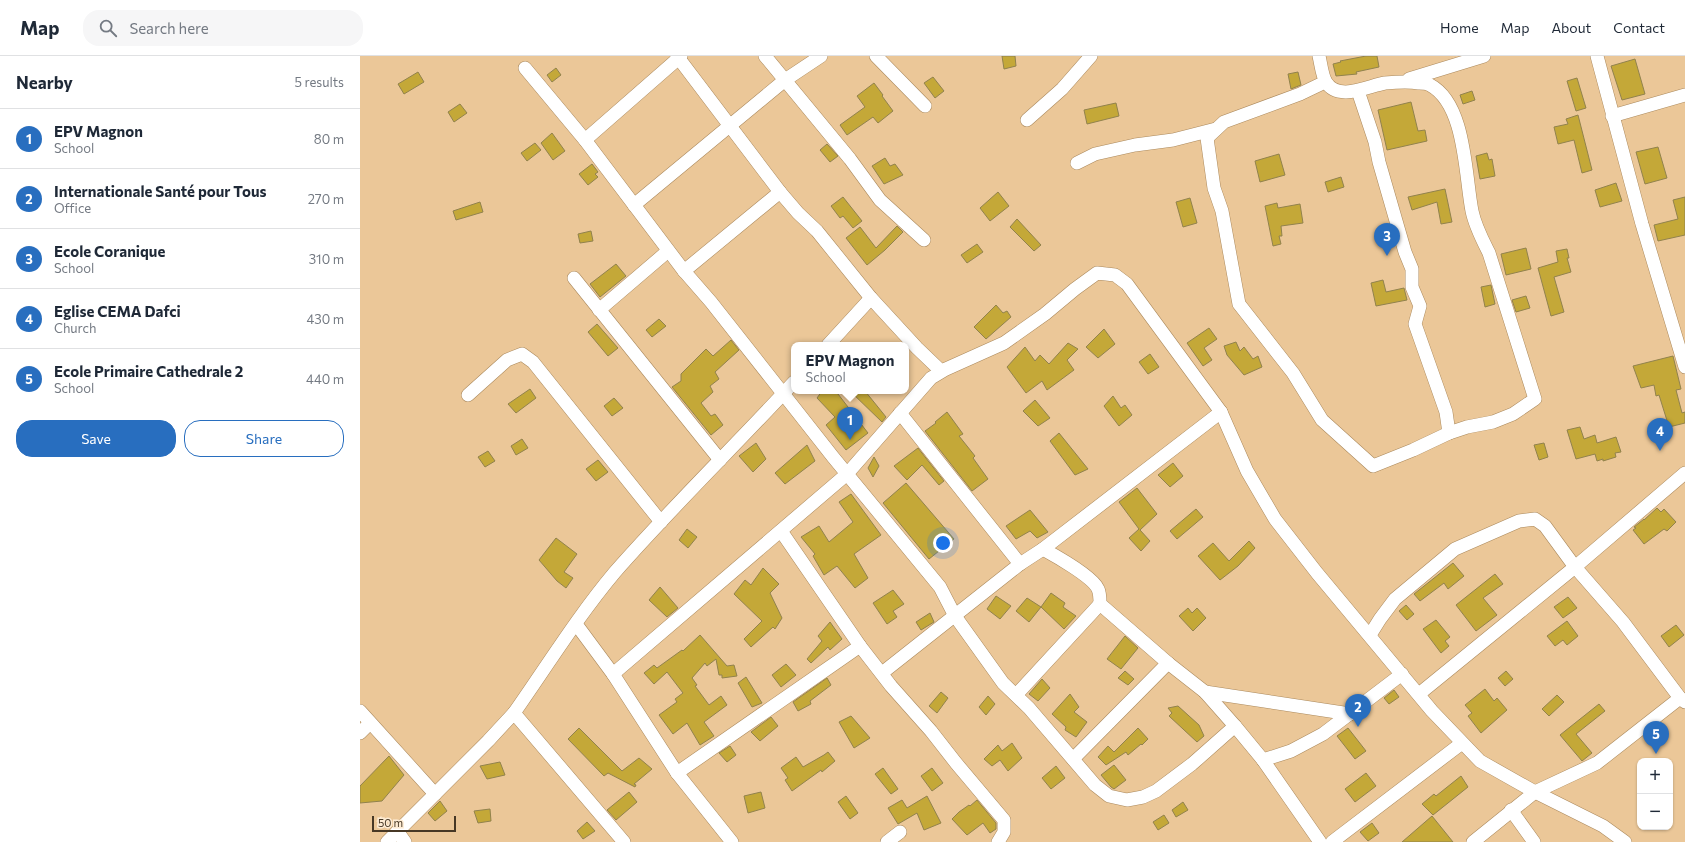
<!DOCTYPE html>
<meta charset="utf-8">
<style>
:root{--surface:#fff;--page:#f6f6f7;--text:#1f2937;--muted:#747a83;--line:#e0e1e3;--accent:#286ebf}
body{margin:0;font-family:Commissioner,sans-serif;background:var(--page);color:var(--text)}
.controls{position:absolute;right:12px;bottom:12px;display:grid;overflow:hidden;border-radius:8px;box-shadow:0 1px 3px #0004}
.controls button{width:36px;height:36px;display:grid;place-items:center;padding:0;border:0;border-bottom:1px solid var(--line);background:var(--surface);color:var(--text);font:20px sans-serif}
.scale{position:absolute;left:12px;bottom:10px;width:84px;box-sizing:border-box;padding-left:4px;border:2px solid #473825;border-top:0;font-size:11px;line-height:14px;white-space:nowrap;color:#473825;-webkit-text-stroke:3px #feecd4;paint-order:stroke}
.you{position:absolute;left:583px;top:487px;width:14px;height:14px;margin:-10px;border:3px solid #fff;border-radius:50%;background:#1a73e8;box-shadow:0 0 0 6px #1a73e833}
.badge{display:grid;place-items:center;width:26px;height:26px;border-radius:50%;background:var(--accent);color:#fff;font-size:13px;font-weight:700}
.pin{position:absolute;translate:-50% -33px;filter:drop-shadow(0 1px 2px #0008)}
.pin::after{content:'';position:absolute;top:21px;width:14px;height:12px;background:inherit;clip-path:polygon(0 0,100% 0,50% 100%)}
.popup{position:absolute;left:431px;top:286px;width:118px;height:52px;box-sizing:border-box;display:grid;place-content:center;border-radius:8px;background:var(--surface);filter:drop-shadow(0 1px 3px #0005);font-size:13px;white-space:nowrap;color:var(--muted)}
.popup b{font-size:15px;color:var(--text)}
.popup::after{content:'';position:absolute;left:50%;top:100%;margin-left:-8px;border:8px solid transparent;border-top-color:var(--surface)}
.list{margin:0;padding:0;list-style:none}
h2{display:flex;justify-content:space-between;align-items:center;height:52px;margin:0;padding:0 16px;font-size:17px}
h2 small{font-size:13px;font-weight:400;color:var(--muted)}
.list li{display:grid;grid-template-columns:26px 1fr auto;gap:12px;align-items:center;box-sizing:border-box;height:60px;padding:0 16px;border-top:1px solid var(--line)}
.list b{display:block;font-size:15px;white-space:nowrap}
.list p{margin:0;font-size:13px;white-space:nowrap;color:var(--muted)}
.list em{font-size:13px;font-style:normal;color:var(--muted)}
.actions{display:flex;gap:8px;padding:12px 16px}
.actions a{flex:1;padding:9px 0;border:1px solid var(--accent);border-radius:16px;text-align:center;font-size:14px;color:var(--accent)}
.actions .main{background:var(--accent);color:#fff}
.icon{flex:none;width:22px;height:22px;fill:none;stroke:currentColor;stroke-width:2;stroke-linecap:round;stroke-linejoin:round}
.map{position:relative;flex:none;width:1325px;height:786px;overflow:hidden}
header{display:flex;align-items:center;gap:24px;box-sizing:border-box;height:56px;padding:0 20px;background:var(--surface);border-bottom:1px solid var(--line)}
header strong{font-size:19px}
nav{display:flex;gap:22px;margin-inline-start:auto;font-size:14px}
.search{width:280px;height:36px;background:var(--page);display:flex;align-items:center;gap:10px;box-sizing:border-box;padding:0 14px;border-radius:16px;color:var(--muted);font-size:15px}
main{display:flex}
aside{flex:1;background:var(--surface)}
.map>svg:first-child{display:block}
.building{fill:#c4a838;stroke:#91824d}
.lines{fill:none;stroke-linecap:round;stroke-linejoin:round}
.minor-casing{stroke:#ab895c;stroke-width:14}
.minor{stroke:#fff;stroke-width:13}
</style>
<header>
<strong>Map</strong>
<div class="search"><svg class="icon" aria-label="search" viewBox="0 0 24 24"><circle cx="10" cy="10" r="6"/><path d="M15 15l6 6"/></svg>Search here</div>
<nav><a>Home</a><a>Map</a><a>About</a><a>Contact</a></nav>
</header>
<main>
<aside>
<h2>Nearby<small>5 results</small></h2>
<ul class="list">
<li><span class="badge">1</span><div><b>EPV Magnon</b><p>School</p></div><em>80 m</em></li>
<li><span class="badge">2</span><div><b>Internationale Santé pour Tous</b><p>Office</p></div><em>270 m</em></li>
<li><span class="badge">3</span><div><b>Ecole Coranique</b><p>School</p></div><em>310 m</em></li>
<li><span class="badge">4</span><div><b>Eglise CEMA Dafci</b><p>Church</p></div><em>430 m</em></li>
<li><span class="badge">5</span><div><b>Ecole Primaire Cathedrale 2</b><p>School</p></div><em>440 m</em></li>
</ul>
<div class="actions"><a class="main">Save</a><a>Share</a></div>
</aside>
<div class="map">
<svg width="1325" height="786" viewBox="0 0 1325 786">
<rect width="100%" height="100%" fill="#ebc798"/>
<g class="building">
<path d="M642,0h13l1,10 -12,3z"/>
<path d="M1006,0h11l2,11 -23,5 1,2 -21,2 -3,-12 8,-2 -1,-1z"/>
<path d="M1275,3l10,35 -23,6 -11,-34z"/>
<path d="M196,12l5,7 -9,7 -5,-7z"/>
<path d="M58,16l6,10 -20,12 -6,-10z"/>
<path d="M938,16l3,13 -10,4 -3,-15z"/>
<path d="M573,21l11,14 -9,7 -11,-15z"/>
<path d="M1217,22l9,30 -10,3 -9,-30z"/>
<path d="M514,27l9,12 -1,1 11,15 -15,12 -5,-6 -26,18 -7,-10 25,-18 -8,-11z"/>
<path d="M1112,35l3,9 -12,4 -3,-9z"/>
<path d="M1051,46l7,29 7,-1 2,11 -40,9 -9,-40z"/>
<path d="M756,47l3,13 -32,8 -3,-14z"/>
<path d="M100,48l7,9 -13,9 -6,-10z"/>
<path d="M1218,59l14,55 -10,3 -8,-33 -16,4 -4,-17 14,-3 -2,-5z"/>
<path d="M192,77l13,18 -12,9 -12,-17z"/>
<path d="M175,87l6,7 -14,11 -6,-8z"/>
<path d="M467,88l11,12 -8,6 -10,-12z"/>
<path d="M1298,91l9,31 -22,6 -9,-32z"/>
<path d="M1127,97l2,7 3,-1 3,17 -15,3 -4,-23z"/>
<path d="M919,98l6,21 -25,7 -5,-21z"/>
<path d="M525,102l5,8 5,-2 8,11 -19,9 -12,-18z"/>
<path d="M232,108l6,8 -3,2 3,3 -10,8 -9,-11z"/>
<path d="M981,121l3,10 -16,5 -3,-10z"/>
<path d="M1256,127l6,18 -22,6 -5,-17z"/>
<path d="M1085,133l7,33 -11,2 -4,-22 -25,8 -4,-13z"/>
<path d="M638,136l11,14 -19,15 -10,-13z"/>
<path d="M483,141l19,24 -9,7 -10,-12 -3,2 -9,-12z"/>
<path d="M1325,141v38l-27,6 -4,-16 24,-6 -5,-19z"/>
<path d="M830,142l7,25 -14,4 -7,-25z"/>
<path d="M120,146l3,10 -27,8 -3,-9z"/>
<path d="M917,147l1,5 22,-4 3,19 -22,3 1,10h-3l2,8 -8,2 -8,-40z"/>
<path d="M657,163l24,26 -7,6 -24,-24z"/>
<path d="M537,170l6,6 -18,18 -18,15 -21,-27 14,-11 16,21z"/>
<path d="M231,175l2,10 -13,2 -2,-9z"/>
<path d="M617,188l6,8 -16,11 -6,-8z"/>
<path d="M1166,192l5,21 -25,6 -5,-21z"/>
<path d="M1207,193l2,9h-2l4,14 -17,5 10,35 -13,4 -13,-48 20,-6 -2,-11z"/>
<path d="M256,208l10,12 -26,21 -10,-13z"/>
<path d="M1023,224l3,12 18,-4 3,12 -31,6 -5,-23z"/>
<path d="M1131,229l4,19 -10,3 -4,-20z"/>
<path d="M1166,240l4,12 -14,4 -4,-12z"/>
<path d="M636,249l7,8 4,-2 4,6 -25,22 -12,-12z"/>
<path d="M299,263l7,7 -14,11 -6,-7z"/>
<path d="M237,268l21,24 -10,8 -20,-24z"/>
<path d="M849,272l8,11 -13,9 8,12 -9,6 -16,-23z"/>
<path d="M744,273l11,15 -17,14 -12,-11z"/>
<path d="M371,284l8,10 -24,22 4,7 -9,7 3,6 -12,11 10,13 4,-2 8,11 -12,10 -39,-48 9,-6v-7l25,-25 7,7z"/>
<path d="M876,286l4,9 4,-4 9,12 5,-3 4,11 -18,8 -17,-20 -3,-9z"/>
<path d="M708,287l10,6 -11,11 7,10 -27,20 -5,-9 -16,12 -19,-26 18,-20 10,14 5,-6 9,9z"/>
<path d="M790,298l9,13 -11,7 -9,-12z"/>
<path d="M1313,300l8,33 -5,1 6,23 3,-1v11l-16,4 -10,-32 -3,1 -2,-11 -13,3 -8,-22z"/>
<path d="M170,333l6,9 -20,15 -8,-9z"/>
<path d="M462,335h11l5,3 30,39 -22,17 -20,-25 9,-8 -18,-19z"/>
<path d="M490,335h15l21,26 -4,5z"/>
<path d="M753,340l8,12 4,-3 7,10 -13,11 -15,-20z"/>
<path d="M254,342l9,10 -11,8 -8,-10z"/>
<path d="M675,344l15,18 -12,8 -15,-15z"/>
<path d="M587,356l16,22 -4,2 16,20 -2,2 15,21 -16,12 -47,-60 11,-8 -1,-1z"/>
<path d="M1220,371l4,12 11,-4 2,8 19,-6 5,15 -6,1 1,4 -13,4v-2l-6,2 -2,-7 -19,5 -9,-29z"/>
<path d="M699,377l29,36 -13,6 -25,-34z"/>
<path d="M162,383l6,9 -12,7 -5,-9z"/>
<path d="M396,387l10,16 -13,13 -14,-16z"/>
<path d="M1184,387l4,14 -9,3 -5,-15z"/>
<path d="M447,389l8,16 -30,23 -10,-11z"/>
<path d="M558,392l26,33 -5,4 -17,-20 -15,15 -13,-14z"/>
<path d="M128,395l7,10 -10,6 -7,-10z"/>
<path d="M514,401l5,9 -6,11 -5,-9z"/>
<path d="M238,404l10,12 -12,9 -10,-12z"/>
<path d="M813,407l10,13 -13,11 -12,-12z"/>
<path d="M546,427l48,56 -25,20 -46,-56z"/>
<path d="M777,432l20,26 -17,16 10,11 -9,10 -12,-13 10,-9 -20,-27z"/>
<path d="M491,438l30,41 -27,19 14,24 -13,10 -18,-22 -13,9 -11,-19 2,-2 -14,-17 18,-11 10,16 24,-20 -14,-20z"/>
<path d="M1297,452l4,4 3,-3 12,13 -9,9 -3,-2 -20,15 -11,-14 3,-2 -2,-1 10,-8v1z"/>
<path d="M836,453l7,8 -26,22 -7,-8z"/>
<path d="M670,454l18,22 -11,6 -7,-7 -14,8 -10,-13z"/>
<path d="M327,473l10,8 -9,11 -9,-8z"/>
<path d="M196,482l21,16 -13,18 9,6 -7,10 -9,-7 -18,-21z"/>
<path d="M889,485l6,7 -17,18 -18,14 -22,-24 15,-13 16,18z"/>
<path d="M1093,507l11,13 -16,13 -4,-6 -24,18 -6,-7z"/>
<path d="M403,512l16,16 -9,9 12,25 -7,11 -2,-2 -22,20 -7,-8 18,-18 -28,-27 11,-14 6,5z"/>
<path d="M1135,518l8,10 -20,14 14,17 -21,16 -20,-26z"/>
<path d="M300,531l18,21 -11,9 -18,-17z"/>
<path d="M533,534l11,14 -11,7 4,6 -10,7 -14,-21z"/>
<path d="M691,537l14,10 -2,4 13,9 -12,13 -23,-22z"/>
<path d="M636,540l15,10 -11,13 -13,-10z"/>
<path d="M1208,541l9,11 -14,10 -9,-11z"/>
<path d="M667,542l14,9 -12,15 -13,-11z"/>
<path d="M1046,549l8,9 -7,6 -8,-9z"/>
<path d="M828,552l4,5 5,-5 9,10 -13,13 -14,-15z"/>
<path d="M570,557l4,9 -13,8 -5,-8z"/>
<path d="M1076,564l14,17 -5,4 4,5 -8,7 -18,-24z"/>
<path d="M1207,565l11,15 -11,9 -4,-5 -8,6 -8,-10z"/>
<path d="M470,566l12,17 -12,11 -2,-3 -17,16 -4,-4 15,-18 -4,-5z"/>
<path d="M1316,569l8,10 -15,12 -8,-11z"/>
<path d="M340,579l27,31 7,-1 3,11 -15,2v-3h-3l-3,-16 -9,7 -2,-3 -13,15 5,7 -2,1 14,19 12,-9 6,9 -23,17 10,14 -14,9 -13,-22 -14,11 -14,-19 18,-13 -2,-3 8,-6 -16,-21 -13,12 -10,-11 10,-8 3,3 25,-18 1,1z"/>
<path d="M765,580l13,12 -17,21 -14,-10z"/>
<path d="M426,608l10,11 -15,12 -9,-12z"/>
<path d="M765,615l9,8 -6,6 -10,-7z"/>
<path d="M1146,615l7,8 -8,7 -7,-8z"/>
<path d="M386,621l16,26 -10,4 -14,-24z"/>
<path d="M467,622l4,7 -21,16 1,3 -13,7 -5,-9z"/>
<path d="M682,623l8,9 -12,13 -9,-7z"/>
<path d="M1125,633l9,12 3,-3 10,12 -26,23 -13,-17 4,-3 -7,-8z"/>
<path d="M1034,634l5,7 -10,7 -5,-6z"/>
<path d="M581,636l7,6 -11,15 -8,-7z"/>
<path d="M710,638l9,13 -5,5 13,10 -11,15 -11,-7 1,-3 -14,-13z"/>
<path d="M1197,639l7,7 -15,14 -7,-7z"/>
<path d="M628,640l7,8 -9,11 -7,-8z"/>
<path d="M1239,648l6,7 -29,23 16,19 -10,8 -22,-26z"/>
<path d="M818,650l21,19 5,11 -7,6 -28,-26 3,-3 -4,-5z"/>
<path d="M491,660l19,22 -16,10 -15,-26z"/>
<path d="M411,661l7,9 -18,15 -9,-9z"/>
<path d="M219,672l43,43 17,-13 13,11 -18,15 2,1 -1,2 -27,-14 -4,3 -36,-37z"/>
<path d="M778,672l10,11 -6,6 -1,-1 -13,11 -2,-3 -20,13 -8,-8 10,-11 6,6z"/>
<path d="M988,672l18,23 -11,8 -18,-23z"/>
<path d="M652,687l10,15 -14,13 -8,-11 -8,6 -8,-7 14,-14 4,6z"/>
<path d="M370,690l6,9 -9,7 -8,-9z"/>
<path d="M468,696l7,9 -13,11 -1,-2 -29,21 -7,-11 3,-2 -7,-10 15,-11 7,10 21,-12z"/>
<path d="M29,700l15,19 -22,26 -22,2v-17z"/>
<path d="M140,706l5,13 -18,4 -7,-13z"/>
<path d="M754,709l12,15 -12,9 -3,-2 -10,-12z"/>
<path d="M696,710l9,12 -14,11 -9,-11z"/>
<path d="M523,712l15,21 -7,5 -16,-20z"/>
<path d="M572,712l11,15 -11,8 -11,-15z"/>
<path d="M1006,717l10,13 -21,16 -10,-13z"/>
<path d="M1101,720l7,11 -35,28 -11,-11 12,-10 2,2z"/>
<path d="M269,736l8,10 -21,18 -9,-10z"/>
<path d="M401,736l4,16 -17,5 -4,-17z"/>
<path d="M486,740l12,17 -8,6 -12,-17z"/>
<path d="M567,740l14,27 -17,7 -7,-17 -19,11 -10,-16 14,-8 5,8z"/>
<path d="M617,744l19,23v6l-6,4 -7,-10 -16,12 -15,-16 7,-7 10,-7 1,1z"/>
<path d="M80,745l7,10 -12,10 -7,-8z"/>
<path d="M823,746l5,8 -12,7 -4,-7z"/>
<path d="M130,753l1,12 -13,2 -4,-12z"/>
<path d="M804,759l5,8 -11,7 -5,-8z"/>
<path d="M1072,760l21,26h-51z"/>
<path d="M227,766l8,9 -12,8 -6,-8z"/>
<path d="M1012,767l7,10 -11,8 -8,-9z"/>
</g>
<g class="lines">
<defs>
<g id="minor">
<path d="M317,0l103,136 -96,79 27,31 122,155 107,130 15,29 48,67 26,25 66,77 14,11 18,4 16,-3 13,-6 36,-27 43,-38 28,34 57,82"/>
<path d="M405,0l85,103 30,41 44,40"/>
<path d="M516,0l49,50"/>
<path d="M959,0c2,8 3,20 7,26 12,20 42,4 59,1 11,-1 23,-2 34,0 3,0 8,0 11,2 36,19 35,91 42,126 3,15 10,28 17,42l46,146 -22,15 -20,8 -26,5 -18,6 -36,17 -40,16 -51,-46 -29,-47 -54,-69 -17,-93 -8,-23 -7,-50 17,-16 76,-28 25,-12"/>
<path d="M1237,0l45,168 43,143"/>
<path d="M165,12l60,72 99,131"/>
<path d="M1049,23l75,-23"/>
<path d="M998,35l17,51 4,20 26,90 7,17v18l8,19 -5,18 31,88 3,21"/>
<path d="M1252,60l73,-21"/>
<path d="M667,64l35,-31 29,-33"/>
<path d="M225,84l96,-84"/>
<path d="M717,107l18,-9 40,-9 38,-5 43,-11"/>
<path d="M420,136l18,21 19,18 54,67 46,50 24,23"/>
<path d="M274,149l151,-125 36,-24"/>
<path d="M214,222l146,182"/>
<path d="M239,254l69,-59"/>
<path d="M468,289l43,-47"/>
<path d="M108,339l39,-35 15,-6 11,8 128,160"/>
<path d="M540,357l120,151"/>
<path d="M421,475l79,115 31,40 40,45 25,32 48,57v12l-6,10"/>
<path d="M683,493c11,6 50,28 55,40 2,4 2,11 2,15l68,59"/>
<path d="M216,568l37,50 64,99 55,69"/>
<path d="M1010,579l10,-16 15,-20 60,-50 64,-28 16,-2 10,7 30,41 48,55 57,76 5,4"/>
<path d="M522,617l138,-109 23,-15 178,-137"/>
<path d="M253,618l234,-200 84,-96 15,-9 58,-26 41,-29 30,-25 22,-16 18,2 12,9 94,128 26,59 28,48 42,54 115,138 48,50 55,31 -62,50"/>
<path d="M845,636l145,22"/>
<path d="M1059,638l156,-127 110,-94"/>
<path d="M656,639l84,-91"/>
<path d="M0,655l75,83"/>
<path d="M154,657c33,-47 64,-97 101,-141 57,-65 120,-126 179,-190"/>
<path d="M0,677l10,-10"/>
<path d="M713,703l95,-96 37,29 30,34"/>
<path d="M903,704l28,-9 32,-17 79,-60"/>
<path d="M317,717l183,-127"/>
<path d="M1175,736l62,-29 83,-65"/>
<path d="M1175,736l68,34 22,16"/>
<path d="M1151,754l23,32"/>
<path d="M37,776l3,3 5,7"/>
<path d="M27,786l101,-101 26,-28 110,129"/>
<path d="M527,786l13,-10"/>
<path d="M972,786l130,-99"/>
</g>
</defs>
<use href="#minor" class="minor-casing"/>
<use href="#minor" class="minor"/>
</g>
</svg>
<div class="controls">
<button>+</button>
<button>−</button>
</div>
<div class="scale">50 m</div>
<div class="you"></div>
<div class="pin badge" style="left:490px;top:384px">1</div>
<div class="popup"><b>EPV Magnon</b>School</div>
<div class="pin badge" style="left:998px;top:671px">2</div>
<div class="pin badge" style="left:1027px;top:200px">3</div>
<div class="pin badge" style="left:1300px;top:395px">4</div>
<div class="pin badge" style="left:1296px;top:698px">5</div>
</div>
</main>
